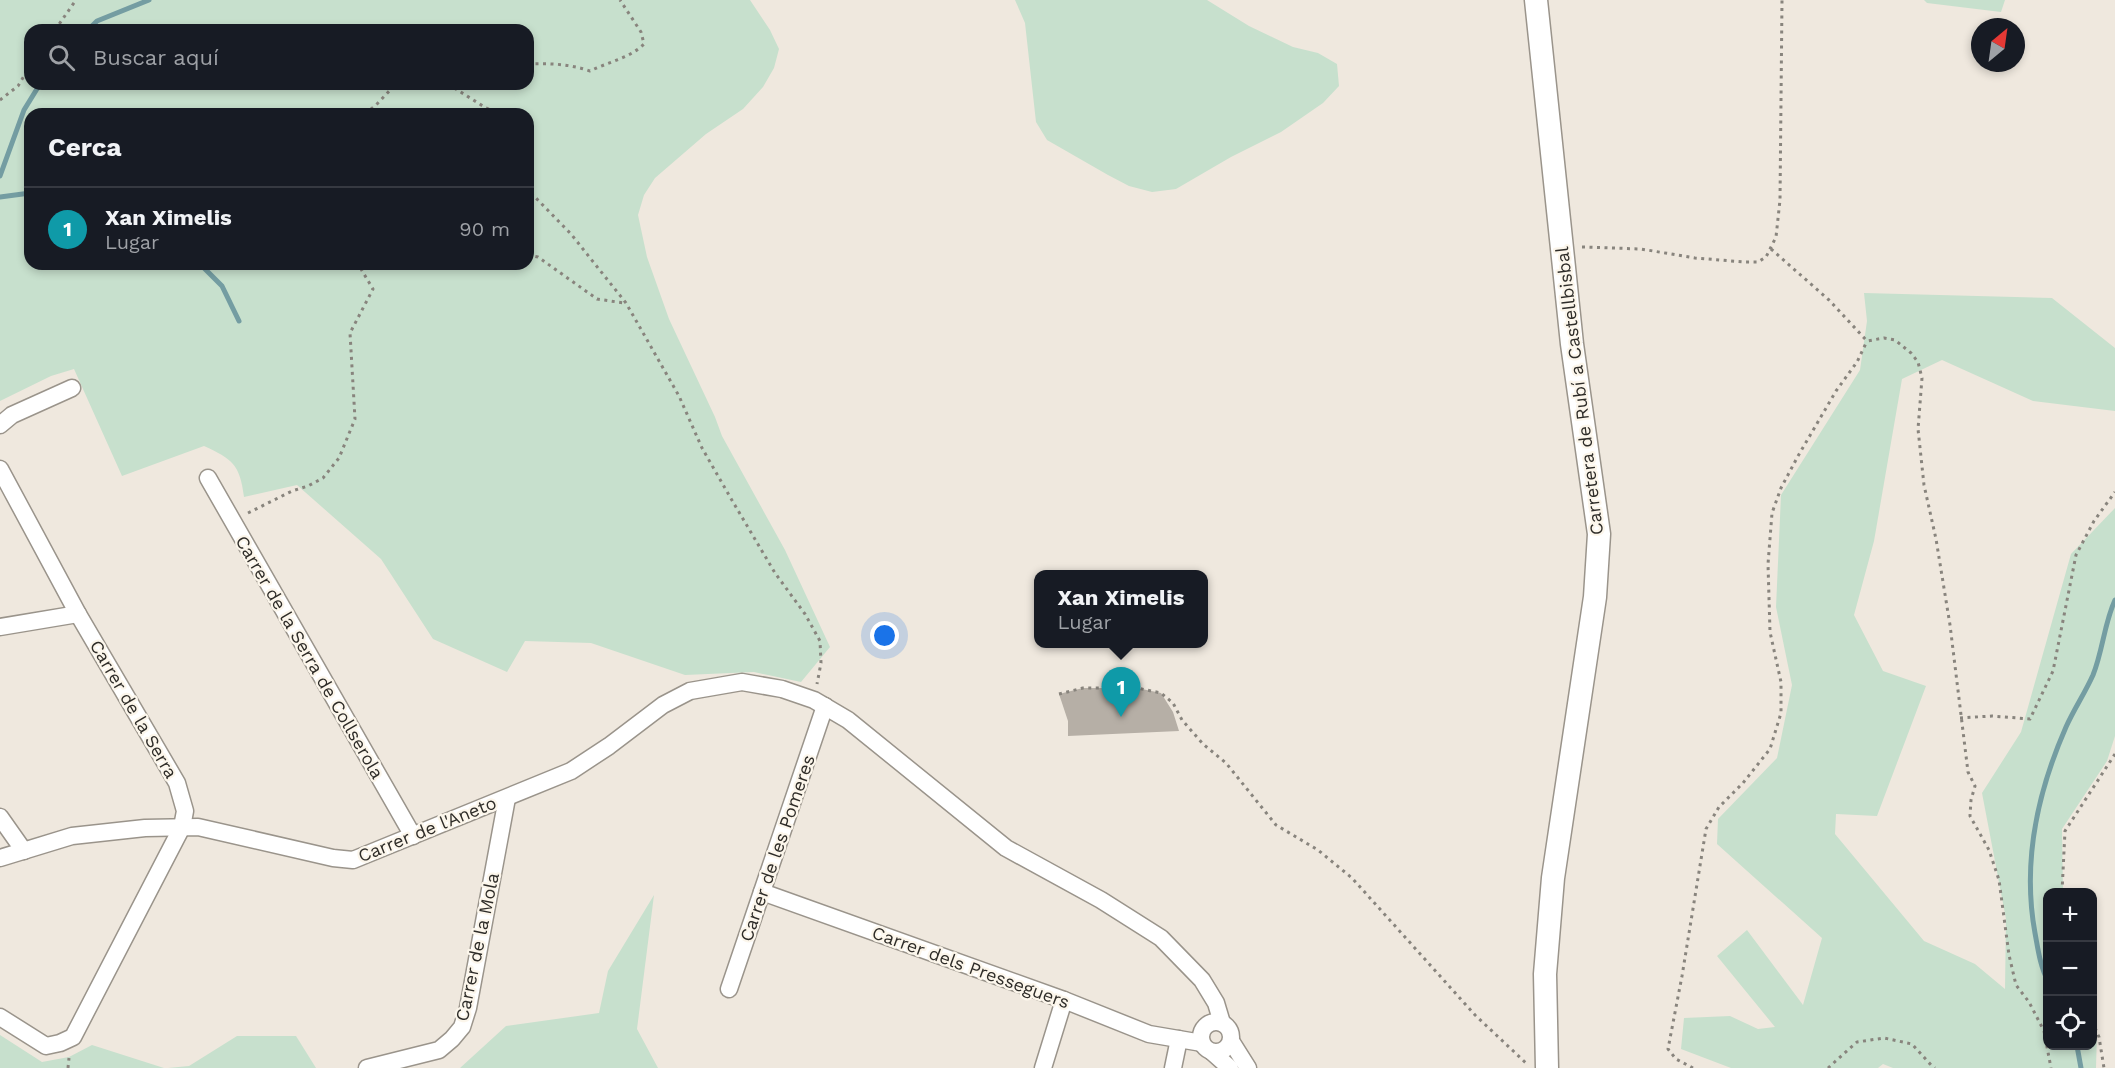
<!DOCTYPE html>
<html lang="es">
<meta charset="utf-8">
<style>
:root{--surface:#171b24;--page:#242831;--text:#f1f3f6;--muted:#9ea1a6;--line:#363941;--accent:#db2777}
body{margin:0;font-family:"Work Sans",sans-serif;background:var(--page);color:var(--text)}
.controls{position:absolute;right:18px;bottom:18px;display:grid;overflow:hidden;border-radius:12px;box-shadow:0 3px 9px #0003}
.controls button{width:54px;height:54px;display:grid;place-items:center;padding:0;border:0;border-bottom:2px solid var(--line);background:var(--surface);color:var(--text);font:30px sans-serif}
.compass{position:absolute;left:1971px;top:18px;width:54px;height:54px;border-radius:50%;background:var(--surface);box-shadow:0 3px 9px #0003;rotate:29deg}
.you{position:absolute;left:885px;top:636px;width:21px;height:21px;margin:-15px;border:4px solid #fff;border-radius:50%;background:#1a73e8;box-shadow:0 0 0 9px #1a73e833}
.badge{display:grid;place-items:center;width:39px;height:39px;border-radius:50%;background:var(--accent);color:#fff;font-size:20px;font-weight:700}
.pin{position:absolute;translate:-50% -50px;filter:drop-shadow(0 2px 3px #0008)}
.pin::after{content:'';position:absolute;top:32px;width:21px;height:18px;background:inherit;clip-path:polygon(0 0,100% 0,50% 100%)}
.popup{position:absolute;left:1034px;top:570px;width:174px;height:78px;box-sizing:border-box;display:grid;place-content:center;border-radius:12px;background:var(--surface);filter:drop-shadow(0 2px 4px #0005);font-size:20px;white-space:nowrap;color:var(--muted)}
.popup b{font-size:22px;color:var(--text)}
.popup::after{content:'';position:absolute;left:50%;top:100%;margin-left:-12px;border:12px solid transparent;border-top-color:var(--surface)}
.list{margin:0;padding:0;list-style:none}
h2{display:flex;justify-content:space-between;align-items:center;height:78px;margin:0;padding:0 24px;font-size:26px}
h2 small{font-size:20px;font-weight:400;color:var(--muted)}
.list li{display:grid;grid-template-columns:39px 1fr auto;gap:18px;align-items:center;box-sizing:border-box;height:84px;padding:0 24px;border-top:2px solid var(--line)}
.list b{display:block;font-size:22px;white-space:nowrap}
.list p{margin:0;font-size:20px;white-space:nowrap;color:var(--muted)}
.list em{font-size:20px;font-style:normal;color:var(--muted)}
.icon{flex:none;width:33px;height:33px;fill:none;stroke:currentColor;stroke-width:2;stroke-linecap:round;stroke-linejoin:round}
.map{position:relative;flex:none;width:2115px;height:1068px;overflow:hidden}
.search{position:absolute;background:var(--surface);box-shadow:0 3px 9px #0003;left:24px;top:24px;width:510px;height:66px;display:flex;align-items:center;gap:15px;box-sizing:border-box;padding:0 21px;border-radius:18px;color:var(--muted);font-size:22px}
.panel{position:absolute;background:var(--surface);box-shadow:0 3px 9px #0003;left:24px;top:108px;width:510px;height:162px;border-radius:18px}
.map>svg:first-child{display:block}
.green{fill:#c7e0cd;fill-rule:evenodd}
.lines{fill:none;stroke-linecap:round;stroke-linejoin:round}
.stream{stroke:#749da2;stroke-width:5}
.building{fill:#b6afa6}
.street-casing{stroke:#9a948b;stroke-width:19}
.secondary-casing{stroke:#9a948b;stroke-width:25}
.path{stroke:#88847d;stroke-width:3;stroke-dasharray:3 4.5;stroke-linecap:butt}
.street{stroke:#fff;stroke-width:16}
.secondary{stroke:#fff;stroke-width:22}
.labels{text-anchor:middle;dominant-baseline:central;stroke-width:4.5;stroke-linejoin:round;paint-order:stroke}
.street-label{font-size:18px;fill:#2e2c28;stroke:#fcf6eb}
</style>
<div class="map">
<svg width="2115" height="1068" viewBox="0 0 2115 1068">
<rect width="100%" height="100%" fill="#efe8de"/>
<g class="green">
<path d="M0,0h750l20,30 9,19 -5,19 -11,19 -20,22 -37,25 -51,44 -11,17 -6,20 9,42 22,62 46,98 7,19 63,114 45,97 -29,35 -47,-10 -69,3 -94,-32 -66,-2 -18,31 -74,-33 -52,-80 -84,-74 -53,12c-4,-33 -12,-38 -40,-51l-82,30 -48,-107 -23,7 -51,25zM30,30h498v54h-498zM30,114h498v150h-498z"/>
<path d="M1015,0h192l42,26 44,21 25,6 19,11 2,22 -16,17 -42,29 -50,25 -55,32 -24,3 -23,-6 -21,-11 -61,-35 -11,-18 -11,-99z"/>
<path d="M1924,0h81l-4,12 -74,-9z"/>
<path d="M1864,293l188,5 63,50v63l-82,-10 -91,-41 -40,19 -28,162 -20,74 29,56 43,15 -49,130 -41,-2 -1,20 89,107 51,23 30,25 1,-70 -24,-126 39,-61 50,-178 44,-46v228l-8,25 -45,68 1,63h-15v154h44l1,-25 4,12 -1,35h-203l-10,-4 -5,4h-147l-50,-19 3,-31 46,-2 28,13 17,-2 -58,-71 30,-26 56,75 19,-67 -105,-94 1,-25 59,-61 15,-73 -16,-78 5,-112 79,-125 7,-49z"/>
<path d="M654,895l-17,134 21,39h-198l46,-42 93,-13 9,-42z"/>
<path d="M0,1035l42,27 27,-5 23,-12 72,23h-164z"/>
<path d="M237,1036h59l20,32h-148l21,-2z"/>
</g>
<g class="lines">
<g class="stream">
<path d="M88,30l9,-9 52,-21"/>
<path d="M0,176l24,-66 16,-26"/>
<path d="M0,197l30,-4"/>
<path d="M200,264l22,22 17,35"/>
<path d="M2048,981c-8,-15 -10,-32 -13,-48 -13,-71 2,-140 31,-206 8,-18 19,-34 27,-52 10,-25 11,-51 22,-75"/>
<path d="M2077,1046l4,22"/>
</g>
</g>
<path class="building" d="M1083,688h54l24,5 12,19 6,19 -111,5v-15l-9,-27z"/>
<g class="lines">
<defs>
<g id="street">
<path d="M0,425l12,-10 60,-27"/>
<path d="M0,469l78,145 99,169 8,28 -3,16 -109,210 -13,6 -14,3 -46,-29"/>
<path d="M208,478l205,358"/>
<path d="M0,627l78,-13"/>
<path d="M0,817l24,34"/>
<path d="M0,858l72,-22 73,-8 53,-1 135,31 20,2 218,-89 38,-25 54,-41 27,-14 52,-9 40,7 32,11 34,20 158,128 95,52 60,38 41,42 14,23 6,20"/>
<path d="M762,892l302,108 85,34 53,9"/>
<path d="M729,989l96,-283"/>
<circle cx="1216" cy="1037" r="15"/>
<path d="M1231,1041l17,27"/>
<path d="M1212,1052l18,16"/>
<path d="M367,1068l72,-18 13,-11 10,-12 6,-19 39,-210"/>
<path d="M1043,1068l21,-68"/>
<path d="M1173,1068l6,-29"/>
</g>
<path id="secondary" d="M1536,0l36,344 27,190 -4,63 -42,281 -8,96 2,94"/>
</defs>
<use href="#street" class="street-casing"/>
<use href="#secondary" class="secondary-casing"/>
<g class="path">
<path d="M55,30l21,-30"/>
<path d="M528,64c21,-1 42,0 62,7 18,-9 40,-13 54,-27l-3,-12 -21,-32"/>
<path d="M448,84l38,24 16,6"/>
<path d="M0,100l18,-14 12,-20"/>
<path d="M365,114l11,-9 20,-21"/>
<path d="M528,186l5,9 38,39 55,69 53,93 23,52 31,54 42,71 30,41 15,27 1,22 -4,21"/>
<path d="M1582,247l59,2 54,9 49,4h14l8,-5 10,-20 4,-37 2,-200"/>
<path d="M1771,249l58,51 38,41 17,-3 11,2 16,13 7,9 4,16 -4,51 6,56 12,54 14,86 18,147 7,14 -4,14 -1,16 19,34 10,30 10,75 7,30 13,17 15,29 7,37"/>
<path d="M528,255l10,2 59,42 27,4"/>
<path d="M248,513l44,-22 16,-5 15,-8 16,-20 16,-39 -5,-86 23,-44 -15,-25"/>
<path d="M1059,694l24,-6h54l24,5 12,10 9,17 21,24 23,19 50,62 42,25 34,28 123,137 52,49"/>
<path d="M1960,718l32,-2 38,3 23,-48 23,-116 18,-34 21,-29"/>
<path d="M2062,892l3,-61 50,-77"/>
<path d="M2092,1021l7,16 5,31"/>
<path d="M68,1068l1,-10"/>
<path d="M1693,1068l-17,-9 -8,-10 14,-73 24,-147 13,-22 24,-24 27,-34 11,-36v-31l-11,-50 -2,-68 4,-51 9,-25 17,-32 38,-65 21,-29 10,-21"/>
<path d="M1828,1068l29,-26 27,-4 28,6 19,21 4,3"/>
</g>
<use href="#street" class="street"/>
<use href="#secondary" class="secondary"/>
</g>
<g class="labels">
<g class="street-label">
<text transform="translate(1579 391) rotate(-97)">Carretera de Rubí a Castellbisbal</text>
<text transform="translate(310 657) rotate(60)">Carrer de la Serra de Collserola</text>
<text transform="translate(134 709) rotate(60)">Carrer de la Serra</text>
<text transform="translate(427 829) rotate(-22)">Carrer de l'Aneto</text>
<text transform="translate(777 848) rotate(-71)">Carrer de les Pomeres</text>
<text transform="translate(477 947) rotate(-78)">Carrer de la Mola</text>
<text transform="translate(971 967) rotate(20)">Carrer dels Presseguers</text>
</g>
</g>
</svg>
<div class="controls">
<button>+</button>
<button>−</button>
<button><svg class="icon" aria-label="locate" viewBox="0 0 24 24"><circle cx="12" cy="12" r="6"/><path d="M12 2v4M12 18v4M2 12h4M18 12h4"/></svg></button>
</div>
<svg class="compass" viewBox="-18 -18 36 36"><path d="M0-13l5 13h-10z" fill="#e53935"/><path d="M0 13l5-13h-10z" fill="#9ea1a6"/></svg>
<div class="you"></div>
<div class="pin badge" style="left:1121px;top:717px;background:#0f9aa8">1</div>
<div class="popup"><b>Xan Ximelis</b>Lugar</div>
<div class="search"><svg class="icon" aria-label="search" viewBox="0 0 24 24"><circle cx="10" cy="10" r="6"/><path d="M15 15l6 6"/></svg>Buscar aquí</div>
<section class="panel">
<h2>Cerca<small></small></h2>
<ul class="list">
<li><span class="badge" style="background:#0f9aa8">1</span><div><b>Xan Ximelis</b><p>Lugar</p></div><em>90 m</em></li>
</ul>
</section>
</div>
